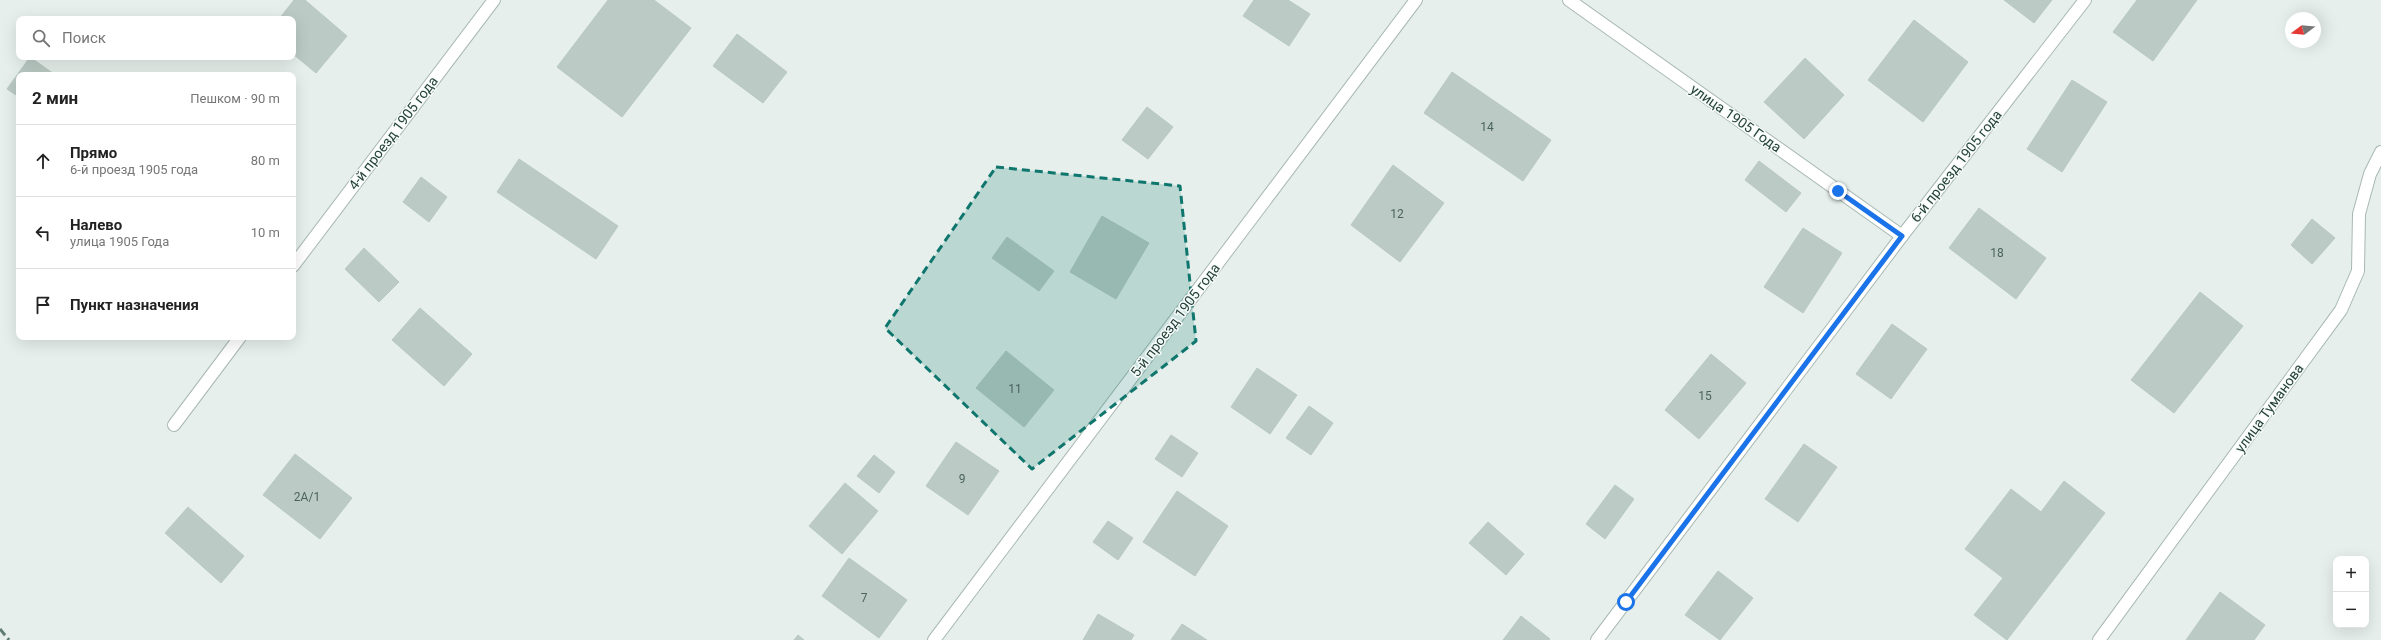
<!DOCTYPE html>
<html lang="ru">
<meta charset="utf-8">
<style>
:root{--surface:#fff;--page:#f6f6f6;--text:#222;--muted:#767676;--line:#e0e0e0}
body{margin:0;font-family:Roboto,sans-serif;background:var(--page);color:var(--text)}
.controls{position:absolute;right:12px;bottom:12px;display:grid;overflow:hidden;border-radius:8px;box-shadow:0 4px 16px #0002}
.controls button{width:36px;height:36px;display:grid;place-items:center;padding:0;border:0;border-bottom:1px solid var(--line);background:var(--surface);color:var(--text);font:20px sans-serif}
.compass{position:absolute;left:2285px;top:12px;width:36px;height:36px;border-radius:50%;background:var(--surface);box-shadow:0 4px 16px #0002;rotate:254deg}
.stop{position:absolute;width:12px;height:12px;margin:-9px;border:3px solid #1a73e8;border-radius:50%;background:#fff}
.stop.end{background:#1a73e8;border-color:#fff;box-shadow:0 1px 4px #0008}
.list{margin:0;padding:0;list-style:none}
h2{display:flex;justify-content:space-between;align-items:center;height:52px;margin:0;padding:0 16px;font-size:17px}
h2 small{font-size:13px;font-weight:400;color:var(--muted)}
.list li{display:grid;grid-template-columns:26px 1fr auto;gap:12px;align-items:center;box-sizing:border-box;height:72px;padding:0 16px;border-top:1px solid var(--line)}
.list b{display:block;font-size:15px;white-space:nowrap}
.list p{margin:0;font-size:13px;white-space:nowrap;color:var(--muted)}
.list em{font-size:13px;font-style:normal;color:var(--muted)}
.icon{flex:none;width:22px;height:22px;fill:none;stroke:currentColor;stroke-width:2;stroke-linecap:round;stroke-linejoin:round}
.map{position:relative;flex:none;width:2381px;height:640px;overflow:hidden}
.search{position:absolute;background:var(--surface);box-shadow:0 4px 16px #0002;left:16px;top:16px;width:280px;height:44px;display:flex;align-items:center;gap:10px;box-sizing:border-box;padding:0 14px;border-radius:8px;color:var(--muted);font-size:15px}
.panel{position:absolute;background:var(--surface);box-shadow:0 4px 16px #0002;left:16px;top:72px;width:280px;height:268px;border-radius:8px}
.map>svg:first-child{display:block}
.building{fill:#bbcac4;stroke:#b8c9c2}
.lines{fill:none;stroke-linecap:round;stroke-linejoin:round}
.street-casing{stroke:#a8b8b2;stroke-width:14}
.street{stroke:#fff;stroke-width:12}
.rail{stroke:#5f7d75;stroke-width:3;stroke-dasharray:8 4;stroke-linecap:butt}
.route{stroke:#1a73e8;stroke-width:5}
.marked{fill:#0f766e;fill-opacity:0.2;stroke:#0f766e;stroke-width:3;stroke-dasharray:8 5;stroke-linejoin:round}
.labels{text-anchor:middle;dominant-baseline:central;stroke-width:3;stroke-linejoin:round;paint-order:stroke}
.number-label{font-size:12px;fill:#4a645c}
.street-label{font-size:14px;fill:#24423a;stroke:#f7fbf9}
</style>
<div class="map">
<svg width="2381" height="640" viewBox="0 0 2381 640">
<rect width="100%" height="100%" fill="#e6efeb"/>
<g class="building">
<path d="M294,0h11l42,36 -31,37 -23,-19v-35h-14z"/>
<path d="M608,0h46l37,28 -69,89 -65,-50z"/>
<path d="M1254,0h34l22,14 -21,32 -46,-30z"/>
<path d="M2004,0h48l-18,23z"/>
<path d="M2137,0h60l-44,61 -40,-29z"/>
<path d="M1914,20l54,42 -45,60 -55,-42z"/>
<path d="M737,34l50,38 -24,31 -50,-37z"/>
<path d="M30,57l24,17 -35,1v22l-12,-8z"/>
<path d="M1805,58l39,37 -40,44 -40,-37z"/>
<path d="M1452,72l99,68 -28,41 -99,-68z"/>
<path d="M2072,80l35,22 -45,70 -35,-23z"/>
<path d="M1147,107l26,20 -25,32 -26,-19z"/>
<path d="M519,159l99,67 -22,33 -99,-67z"/>
<path d="M1759,161l42,32 -15,19 -41,-32z"/>
<path d="M1393,165l51,38 -44,59 -49,-37z"/>
<path d="M421,177l26,20 -18,25 -26,-20z"/>
<path d="M1979,208l67,50 -30,41 -67,-51z"/>
<path d="M1102,216l47,27 -33,56 -46,-27z"/>
<path d="M2312,219l23,19 -23,26 -21,-19z"/>
<path d="M1803,228l39,25 -39,60 -39,-26z"/>
<path d="M1007,237l47,34 -15,20 -47,-33z"/>
<path d="M364,248l35,34 -20,20 -34,-33z"/>
<path d="M2200,292l43,34 -69,87 -43,-33z"/>
<path d="M420,308l52,46 -28,32 -52,-46z"/>
<path d="M1892,324l35,25 -36,50 -35,-25z"/>
<path d="M1006,351l48,39 -30,37 -48,-39z"/>
<path d="M1711,354l35,29 -47,56 -34,-29z"/>
<path d="M1257,368l40,27 -27,39 -39,-27z"/>
<path d="M1309,406l24,17 -22,32 -25,-17z"/>
<path d="M1171,435l27,18 -16,24 -27,-18z"/>
<path d="M956,442l43,29 -31,44 -42,-29z"/>
<path d="M1804,444l33,23 -39,55 -33,-23z"/>
<path d="M295,454l57,44 -32,41 -57,-44z"/>
<path d="M874,455l21,17 -16,21 -22,-17z"/>
<path d="M2064,481l41,32 -98,127 -33,-25 29,-37 -38,-29 46,-60 30,23z"/>
<path d="M845,483l33,28 -36,43 -33,-28z"/>
<path d="M1615,485l19,14 -29,40 -19,-15z"/>
<path d="M1177,491l51,35 -33,50 -52,-34z"/>
<path d="M188,507l56,49 -23,27 -56,-50z"/>
<path d="M1108,521l25,17 -15,22 -25,-18z"/>
<path d="M1488,522l36,32 -18,21 -37,-32z"/>
<path d="M849,558l58,42 -28,38 -57,-42z"/>
<path d="M1718,571l35,27 -33,42 -35,-25z"/>
<path d="M2220,592l45,33 -11,15h-68z"/>
<path d="M1098,614l36,21 -3,5h-48z"/>
<path d="M1521,616l29,23 -1,1h-46z"/>
<path d="M1182,624l25,16h-36z"/>
<path d="M798,635l6,5h-10z"/>
</g>
<g class="lines">
<defs>
<g id="street">
<path d="M1569,0l333,236"/>
<path d="M293,266l201,-266"/>
<path d="M174,425l66,-88"/>
<path d="M934,640l482,-640"/>
<path d="M1597,640l305,-404 183,-236"/>
<path d="M2099,640l242,-330 17,-39 1,-57 11,-40 11,-22"/>
</g>
</defs>
<use href="#street" class="street-casing"/>
<use href="#street" class="street"/>
<path class="rail" d="M0,629l9,11"/>
</g>
<g class="lines">
<path class="route" d="M1626,602l276,-366 -64,-45"/>
</g>
<path class="marked" d="M996,167l184,19 16,155 -164,128 -147,-141z"/>
<g class="labels">
<g class="number-label">
<text x="1487" y="127">14</text>
<text x="1397" y="214">12</text>
<text x="1997" y="253">18</text>
<text x="1015" y="389">11</text>
<text x="1705" y="396">15</text>
<text x="962" y="479">9</text>
<text x="307" y="497">2А/1</text>
<text x="864" y="598">7</text>
</g>
<g class="street-label">
<text transform="translate(1736 118) rotate(35)">улица 1905 Года</text>
<text transform="translate(393 133) rotate(-53)">4-й проезд 1905 года</text>
<text transform="translate(1956 166) rotate(-52)">6-й проезд 1905 года</text>
<text transform="translate(1175 320) rotate(-53)">5-й проезд 1905 года</text>
<text transform="translate(2269 408) rotate(-54)">улица Туманова</text>
</g>
</g>
</svg>
<div class="controls">
<button>+</button>
<button>−</button>
</div>
<svg class="compass" viewBox="-18 -18 36 36"><path d="M0-13l5 13h-10z" fill="#e53935"/><path d="M0 13l5-13h-10z" fill="#767676"/></svg>
<div class="stop" style="left:1626px;top:602px"></div>
<div class="stop end" style="left:1838px;top:191px"></div>
<div class="search"><svg class="icon" aria-label="search" viewBox="0 0 24 24"><circle cx="10" cy="10" r="6"/><path d="M15 15l6 6"/></svg>Поиск</div>
<section class="panel">
<h2>2 мин<small>Пешком · 90 m</small></h2>
<ul class="list">
<li><svg class="icon" aria-label="ahead" viewBox="0 0 24 24"><path d="M12 20V5M6 11l6-6 6 6"/></svg><div><b>Прямо</b><p>6-й проезд 1905 года</p></div><em>80 m</em></li>
<li><svg class="icon" aria-label="left" viewBox="0 0 24 24"><path d="M17 20v-9H6M10 6l-5 5 5 5"/></svg><div><b>Налево</b><p>улица 1905 Года</p></div><em>10 m</em></li>
<li><svg class="icon" aria-label="arrive" viewBox="0 0 24 24"><path d="M6 21V4h12l-3 4 3 4H6"/></svg><div><b>Пункт назначения</b></div></li>
</ul>
</section>
</div>
